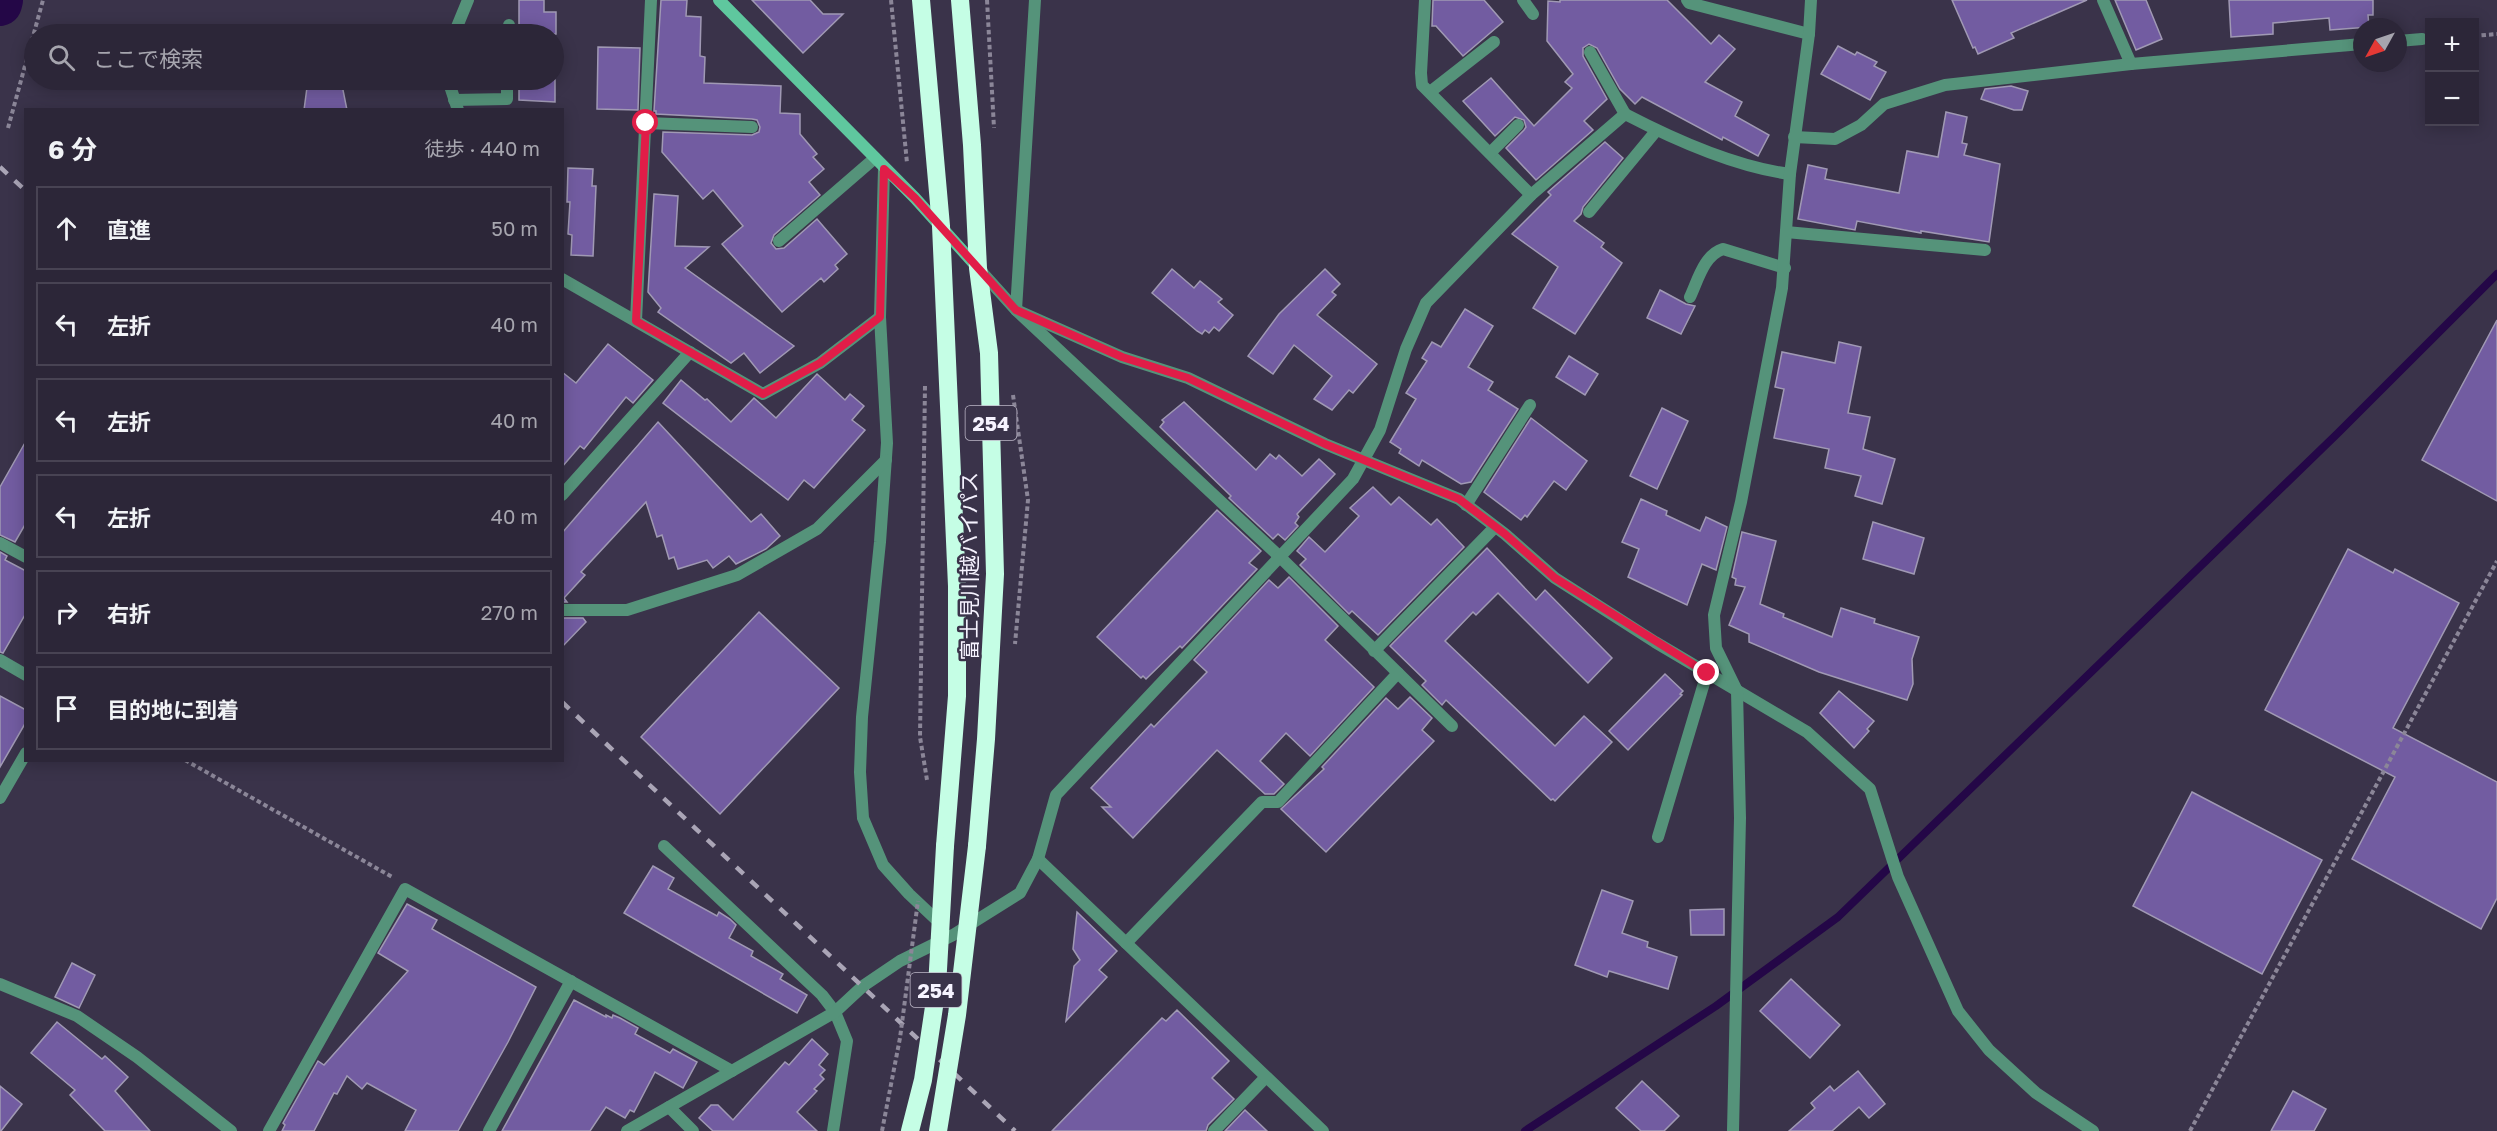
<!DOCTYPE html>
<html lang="ja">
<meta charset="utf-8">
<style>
:root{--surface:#2c2638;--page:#342e40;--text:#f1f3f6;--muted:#a6a5ae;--line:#484353}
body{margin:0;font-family:"Golos Text","Noto Sans JP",sans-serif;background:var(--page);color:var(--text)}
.controls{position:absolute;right:18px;top:18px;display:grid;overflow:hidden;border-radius:0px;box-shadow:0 3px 15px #0003}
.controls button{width:54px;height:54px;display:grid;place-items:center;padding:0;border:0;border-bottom:2px solid var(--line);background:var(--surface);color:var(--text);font:30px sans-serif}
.compass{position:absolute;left:2353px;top:18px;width:54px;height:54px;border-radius:50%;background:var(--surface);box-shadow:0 3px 15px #0003;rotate:230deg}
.stop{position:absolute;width:18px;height:18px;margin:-14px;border:4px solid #e11d48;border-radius:50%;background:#fff}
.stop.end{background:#e11d48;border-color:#fff;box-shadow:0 2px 6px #0008}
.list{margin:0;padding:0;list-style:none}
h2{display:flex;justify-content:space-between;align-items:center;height:78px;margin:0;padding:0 24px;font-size:26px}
h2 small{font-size:20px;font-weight:400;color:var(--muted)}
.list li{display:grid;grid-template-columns:39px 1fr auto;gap:18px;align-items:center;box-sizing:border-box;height:84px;margin:0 12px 12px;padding:0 12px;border:2px solid var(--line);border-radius:0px}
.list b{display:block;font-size:22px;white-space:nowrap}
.list em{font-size:20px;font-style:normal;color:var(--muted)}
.icon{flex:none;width:33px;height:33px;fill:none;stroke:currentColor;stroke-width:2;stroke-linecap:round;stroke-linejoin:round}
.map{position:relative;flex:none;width:2497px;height:1131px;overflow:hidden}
.search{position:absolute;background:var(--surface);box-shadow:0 3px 15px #0003;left:24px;top:24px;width:540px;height:66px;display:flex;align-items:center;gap:15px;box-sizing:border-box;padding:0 21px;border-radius:33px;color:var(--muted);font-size:22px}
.panel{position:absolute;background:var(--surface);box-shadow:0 3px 15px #0003;left:24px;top:108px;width:540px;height:654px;border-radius:0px}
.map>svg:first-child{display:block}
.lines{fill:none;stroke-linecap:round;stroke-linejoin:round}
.stream{stroke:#240747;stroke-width:8}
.river{stroke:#240747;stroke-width:44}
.building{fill:#725ca1;stroke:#a099b4;stroke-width:1.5}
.path{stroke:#8b8698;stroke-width:4;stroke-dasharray:4.5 3;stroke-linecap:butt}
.lane{stroke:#55937a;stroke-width:12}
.street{stroke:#55937a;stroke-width:12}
.secondary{stroke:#5fc79e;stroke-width:12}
.highway{stroke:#c5fee5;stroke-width:18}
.rail{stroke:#aaa5b6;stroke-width:4.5;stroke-dasharray:10 10;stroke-linecap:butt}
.path-bridge{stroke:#8b8698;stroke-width:4;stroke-dasharray:4.5 3;stroke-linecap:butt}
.highway-bridge{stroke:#c5fee5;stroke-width:18}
.route{stroke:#e11d48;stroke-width:8}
.labels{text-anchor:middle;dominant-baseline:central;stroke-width:5;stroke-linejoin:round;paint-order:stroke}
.shield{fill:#3a334a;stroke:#beb9c9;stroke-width:1.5}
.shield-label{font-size:20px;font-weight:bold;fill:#f6f3ff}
.street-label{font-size:21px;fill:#f6f3ff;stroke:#3a334a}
</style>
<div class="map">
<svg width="2497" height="1131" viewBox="0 0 2497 1131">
<rect width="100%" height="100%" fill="#3a334a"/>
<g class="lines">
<path class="stream" d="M1525,1131l191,-125 122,-89 500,-484 159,-159"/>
<path class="river" d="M0,4l1,-4"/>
</g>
<g class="building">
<path d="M519,0h25v12h12v22h-37z"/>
<path d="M661,0h26l-1,16 15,1 -1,39 5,1 -1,26 77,3 -1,27 20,1v20l17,20 -4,3 11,12 -15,13 11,13 -46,40 -3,8 5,6 8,-1 33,-29 30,35 -12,11 3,4 -14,13 -3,-4 -39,34 -60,-68 21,-18 -30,-36 -10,9 -41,-47 1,-20 89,3 7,-3 1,-5 -3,-7 -5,-1 -96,-5v-3h-2z"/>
<path d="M752,0h58l13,14h20l-40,39z"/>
<path d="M1433,0h51l19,22 -40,34 -27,-30h-4z"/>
<path d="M1560,0h107l44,44 8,-9 16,14 -30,33 37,20 -7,14 34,19 -11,21 -35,-19 -1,3 -80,-43 -7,7 -15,-15 -23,-41 -8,-4 -6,4v8l24,43 -23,22 9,9 -57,50 -30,-32 18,-18 2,-3 -2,-7 -9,-3 -20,19 -32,-35 28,-23 43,48 38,-38 -7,-6 8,-8 -26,-33 1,-40 12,1z"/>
<path d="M1952,0h135l-76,33 3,5 -36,16 -3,-7 -2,1z"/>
<path d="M2115,0h31l16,39 -26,11z"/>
<path d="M2229,0h144v15h-5l1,12 -39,3 -1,-12 -56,5v11l-42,3z"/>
<path d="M1838,46l17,9 2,-3 20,10 -3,4 12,6 -16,28 -49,-26z"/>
<path d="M598,47l42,1 -2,62 -41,-1z"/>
<path d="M308,80h33l6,30h-43z"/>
<path d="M519,80h36v22l-36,-2z"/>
<path d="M2011,86l17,5 -6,19h-8l-33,-11 4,-10z"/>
<path d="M1946,112l21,5 -5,26 5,1 -3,11 36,9 -11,78 -68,-11v2l-64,-12 -2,9 -57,-11 10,-54 19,4 -2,10 74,14 8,-42 31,6z"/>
<path d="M1605,142l18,16 -40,49 -2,7 -7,7 30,22 -3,4 21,16 -47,71 -42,-26 25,-41 -46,-33 39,-39 -3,-3z"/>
<path d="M568,168l25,1 -1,17h4l-3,70 -22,-1 1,-20 -4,-1 2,-32h-3z"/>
<path d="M654,194l24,2 -3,50 34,1 -24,21 109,78 -34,27 -16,-20 -13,10 -73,-51 3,-4 -13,-16z"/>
<path d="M1172,269l22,19 6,-7 22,18 -4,3 15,13 -14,16 -5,-4 -5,6 -4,-3 -3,4 -5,-3 -45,-38z"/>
<path d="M1325,269l15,15 -8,8 4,3 -19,20 60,49 -24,29 -4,-3 -17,20 -18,-11 18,-23 -38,-31 -21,29 -25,-18 31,-42z"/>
<path d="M1660,290l26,14 9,2 -14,28 -34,-16z"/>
<path d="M1465,309l28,17 -25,41 25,15 -5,8 30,19 -47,73 -10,2 -39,-24 -3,6 -20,-13 2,-4 -11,-7 26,-43 -10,-6 21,-32 -5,-3 10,-16 9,5z"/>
<path d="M2497,320v181l-75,-41z"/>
<path d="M1839,342l22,5 -13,66 22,4 -7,32 32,10 -13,45 -27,-8 6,-20 -36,-8 4,-19 -55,-11 10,-49 -9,-2 7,-35 53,11z"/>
<path d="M608,344l45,36 -20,23 -7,-6 -42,52 -4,-3 -18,21v-95l14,11z"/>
<path d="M1569,356l29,18 -13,21 -29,-18z"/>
<path d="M817,374l28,26 5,-6 14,12 -12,14 13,10 -51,58 -10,-8 -16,20 -125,-97 18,-23 24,20 2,-1 24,23 23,-24 22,20z"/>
<path d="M1184,402l72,68 14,-16 6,5 3,-4 23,21 17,-17 16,15 -38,40 2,3 -4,6 3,3 -13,14 -7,-6 -5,5 -44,-41 2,-2 -71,-69 4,-5 -2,-2z"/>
<path d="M1662,408l26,13 -31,68 -27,-13z"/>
<path d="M1531,418l56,43 -21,29 -12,-9 -27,36 -2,-2 -4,5 -37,-28z"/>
<path d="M658,422l93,100 10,-8 19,22 -14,13 -30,15 -7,-8 -16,12 -6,-8 -29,9 -4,-12 -5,2 -7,-24 -5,2 -11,-35 -65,70 4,3 -21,23 3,4h-5v-69z"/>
<path d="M26,441v82l-11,19 -15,-7v-48z"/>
<path d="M1373,487l18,18 8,-8 32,28 6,-6 27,28 -86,88 -26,-24 -3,3 -49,-49 6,-6 -9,-8 12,-14 16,15 34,-36 -9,-8z"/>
<path d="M1641,499l26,12 -1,4 34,16 6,-14 21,10 -11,43 -14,-6 -15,41 -59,-28 11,-28 -17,-7z"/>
<path d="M1217,510l44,41 -12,12 8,6 -75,79 -2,-2 -34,33 -3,-3 -2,2 -44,-41z"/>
<path d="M1873,522l51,16 -10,36 -51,-15z"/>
<path d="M1742,532l34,9 -16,63 24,10 -1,3 49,20 9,-29 34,11 -1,4 45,14 -7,22 1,25 -6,16 -88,-28 -70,-30v-8l-20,-9 16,-38 -10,-2 1,-6 -4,-2z"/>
<path d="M1487,548l49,52 9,-10 67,68 -24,25 -90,-90 -22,22 -3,-3 -28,29 110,105 29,-30 28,26 -57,59 -2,-2 -2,1 -105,-100 -4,5 -20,-20 4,-4 -36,-35z"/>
<path d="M2348,549l45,24 2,-4 64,34 -66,125 104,54v116l-16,31 -129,-70 43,-82 -130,-67z"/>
<path d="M0,552l7,4 -2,4 21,11v42l-23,40 -3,-1z"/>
<path d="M1289,577l49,49 -13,14 49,47 -64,69 -24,-23 -26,28 24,23 -10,10h-9l-48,-44 -84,88 -31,-31h9l-20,-19 60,-64 3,3 53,-55 -13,-12 75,-80 9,8z"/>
<path d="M759,612l80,76 -119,126 -79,-77z"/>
<path d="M562,618h21l3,4 -24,25z"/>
<path d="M1665,674l18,17 -3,3 2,1 -54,55 -19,-19z"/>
<path d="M1839,691l35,30 -7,8 2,2 -15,17 -34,-35z"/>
<path d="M0,696l26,14v12l-26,45z"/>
<path d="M1410,697l22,21 -10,12 12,11 -108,111 -45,-43 43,-40 -2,-2 64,-69 12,11z"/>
<path d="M2192,792l130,68 -60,114 -129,-68z"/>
<path d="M653,866l21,12 -6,11 49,27 2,-4 11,7 6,6 -7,13 24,13 -2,5 32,18 -3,5 27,16 -10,18 -173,-100z"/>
<path d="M1602,890l31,11 -11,32 26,9 -1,5 30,10 -9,32 -59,-18 -2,6 -32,-12z"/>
<path d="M407,904l30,16 -5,9 104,58 -28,55 -50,89h-53l11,-21 -49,-27 -5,6 -15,-13 -10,18 -3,-1 -20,38h-32l3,-6 -2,-2 35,-62 6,4 84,-94 -30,-18z"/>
<path d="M1724,909v26h-33l-1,-25z"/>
<path d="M1077,912l40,39 -18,19 8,7 -41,44 8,-55 6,-6 -7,-11z"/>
<path d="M72,963l23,12 -16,33 -24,-11z"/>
<path d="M1791,979l49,46 -30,33 -50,-47z"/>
<path d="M574,1000l32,17v-2l6,3 1,-3 7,3 18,10 -3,6 35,19 3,-4 24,13 -14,26 -28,-16 -21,40 -4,-2 -5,8 -19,-11 -16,24h-88z"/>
<path d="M1177,1010l52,51 -17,17 22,21 -26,26 -2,6h-154l110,-113 4,3z"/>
<path d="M57,1022l45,37 3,-3 23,21 -13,14 35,40h-45l-35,-36 5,-5 -44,-37z"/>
<path d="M812,1039l16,15 -9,11 6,5 -5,5 4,4 -10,10 3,2 -20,21 20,19h-104l-14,-13 12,-13h7l15,15 52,-58 4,3z"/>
<path d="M1858,1071l27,33 -16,14 -10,-11 -27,24h-43l26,-23 -4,-5 19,-17 4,5z"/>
<path d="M1642,1081l37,35 -15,15h-23l-25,-23z"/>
<path d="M0,1086l22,18 -21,27h-1z"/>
<path d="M2293,1091l33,18 -12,22h-43z"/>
<path d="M1245,1110l22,21h-42z"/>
</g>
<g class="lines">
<g class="path">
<path d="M891,0l16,163"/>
<path d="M987,0l7,128"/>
<path d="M2474,36l23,-2"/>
<path d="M8,128l35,-128"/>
<path d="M925,386l-5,351 7,43"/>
<path d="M1013,395l15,105 -13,144"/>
<path d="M185,760l209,118"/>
<path d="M2190,1131l307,-570"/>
</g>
<g class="lane">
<path d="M1523,0l10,14"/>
<path d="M1687,0l2,3 120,31"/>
<path d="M2103,0l28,64"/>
<path d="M509,34v-9"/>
<path d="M2398,41l24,-2"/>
<path d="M1590,52l35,62"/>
<path d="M1430,92l64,-50"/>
<path d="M454,100l53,-1v-19"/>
<path d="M646,123l106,4"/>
<path d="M1794,137l41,2 26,-14 23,-21 61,-19 186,-21 231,-20"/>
<path d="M1589,212l67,-81"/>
<path d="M1786,232l199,18"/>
<path d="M779,241l96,-83"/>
<path d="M1690,297c8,-17 14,-42 33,-48l62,19"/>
<path d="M1466,505l64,-100"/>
<path d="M0,543l26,14"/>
<path d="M1398,673l54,53"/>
<path d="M1658,837l49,-164"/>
<path d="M1214,1131l52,-54"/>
</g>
<g class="street">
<path d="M1035,0l-19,310 265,248 117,115 -120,129h-16l-136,141"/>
<path d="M1425,0l-4,73 1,12 109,110"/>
<path d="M454,34l14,-34"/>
<path d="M448,80l10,30"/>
<path d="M1490,153l28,-28"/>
<path d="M884,169l-4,148 7,126 -7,99 -18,175 -2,55 3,46 20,47 26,29 34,32"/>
<path d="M979,269l37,41 106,47 66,21 137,66 134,55 46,35 50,44 100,64 152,90 63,57 28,88 60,134 31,39 47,43 57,38"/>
<path d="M562,279l201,115 57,-31 60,-46"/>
<path d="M636,321l15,-321"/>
<path d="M562,495l128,-143"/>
<path d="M562,610h65l110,-35 80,-46 69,-69"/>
<path d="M1374,651l121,-124"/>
<path d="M0,660l26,15"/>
<path d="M0,798l26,-45"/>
<path d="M664,846l158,149 13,17 12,29 -14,90"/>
<path d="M1038,859l285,272"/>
<path d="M0,984l77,32 60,41 94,74"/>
<path d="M669,1107l24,24"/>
<path d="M269,1131l136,-242 327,182"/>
<path d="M489,1131l82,-150"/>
<path d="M627,1131l208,-119 28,-26 37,-25 53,-26 67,-42 18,-34 18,-64 297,-316 27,-49 26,-81 20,-46 105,-108 94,-81c48,25 111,53 165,60"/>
<path d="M1733,1131l7,-313 -3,-127 -21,-43 -2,-33 27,-113 41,-214 8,-114 19,-140 2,-34"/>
</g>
<path class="secondary" d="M719,0l196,198 63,70"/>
<g class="highway">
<path d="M921,0l20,226 16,360v110l-12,150"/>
<path d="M960,0l12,145 6,123 11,85 6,221 -9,165 -9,107"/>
</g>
<g class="rail">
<path d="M0,167l26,24"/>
<path d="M562,702l453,429"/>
</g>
<path class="path-bridge" d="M882,1131l18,-93 18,-137"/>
<g class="highway-bridge">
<path d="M910,1131l13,-51 14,-93 8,-141"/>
<path d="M938,1131l19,-116 20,-169"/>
</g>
</g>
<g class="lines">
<path class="route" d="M646,123l-10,198 127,73 57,-31 60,-46 4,-148 31,29 101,112 106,47 66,21 137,66 134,55 46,35 50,44 152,95"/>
</g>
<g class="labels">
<g class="shield">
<rect x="965.5" y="406" width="51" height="34" rx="4.5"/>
<rect x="910.5" y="973" width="51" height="34" rx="4.5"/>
</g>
<g class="shield-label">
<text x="991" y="423">254</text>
<text x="936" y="990">254</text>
</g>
<g class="street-label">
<text transform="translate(969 566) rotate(-90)">富士見川越バイパス</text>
</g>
</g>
</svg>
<div class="controls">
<button>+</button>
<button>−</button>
</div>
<svg class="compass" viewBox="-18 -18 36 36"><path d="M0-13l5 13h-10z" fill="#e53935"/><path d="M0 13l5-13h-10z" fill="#a6a5ae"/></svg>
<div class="stop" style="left:646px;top:123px"></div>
<div class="stop end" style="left:1707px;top:673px"></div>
<div class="search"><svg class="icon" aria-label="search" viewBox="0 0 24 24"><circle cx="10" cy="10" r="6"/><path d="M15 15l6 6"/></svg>ここで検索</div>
<section class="panel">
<h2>6 分<small>徒歩 · 440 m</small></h2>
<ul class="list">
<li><svg class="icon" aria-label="ahead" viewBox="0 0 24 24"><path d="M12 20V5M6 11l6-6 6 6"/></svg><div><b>直進</b></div><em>50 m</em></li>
<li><svg class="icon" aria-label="left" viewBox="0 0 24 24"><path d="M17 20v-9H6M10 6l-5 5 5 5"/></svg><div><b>左折</b></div><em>40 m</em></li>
<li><svg class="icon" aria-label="left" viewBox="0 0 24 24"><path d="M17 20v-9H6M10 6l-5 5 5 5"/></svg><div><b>左折</b></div><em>40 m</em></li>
<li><svg class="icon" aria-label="left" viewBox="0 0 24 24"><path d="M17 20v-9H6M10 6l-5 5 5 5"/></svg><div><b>左折</b></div><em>40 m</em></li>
<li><svg class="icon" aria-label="right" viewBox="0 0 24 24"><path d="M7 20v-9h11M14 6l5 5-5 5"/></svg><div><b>右折</b></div><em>270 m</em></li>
<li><svg class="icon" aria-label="arrive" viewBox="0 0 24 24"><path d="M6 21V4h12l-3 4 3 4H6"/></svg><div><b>目的地に到着</b></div></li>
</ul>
</section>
</div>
